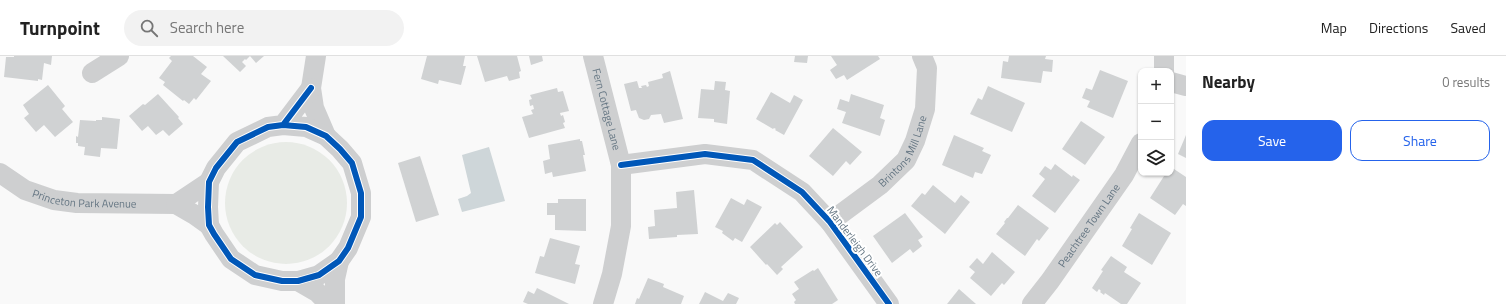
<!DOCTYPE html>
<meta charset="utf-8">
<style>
:root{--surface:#fff;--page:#f2f2f2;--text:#222;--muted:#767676;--line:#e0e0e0;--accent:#2563eb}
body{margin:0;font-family:"Titillium Web",sans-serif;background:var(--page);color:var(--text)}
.controls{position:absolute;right:12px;top:12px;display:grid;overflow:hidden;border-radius:8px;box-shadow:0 1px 3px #0004}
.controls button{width:36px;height:36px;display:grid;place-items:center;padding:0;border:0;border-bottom:1px solid var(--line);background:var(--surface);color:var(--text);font:20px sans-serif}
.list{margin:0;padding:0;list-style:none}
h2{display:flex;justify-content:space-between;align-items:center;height:52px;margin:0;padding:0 16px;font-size:17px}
h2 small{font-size:13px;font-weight:400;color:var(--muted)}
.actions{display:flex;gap:8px;padding:12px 16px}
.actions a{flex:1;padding:9px 0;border:1px solid var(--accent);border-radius:12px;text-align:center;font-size:14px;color:var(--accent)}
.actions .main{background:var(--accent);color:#fff}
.icon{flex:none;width:22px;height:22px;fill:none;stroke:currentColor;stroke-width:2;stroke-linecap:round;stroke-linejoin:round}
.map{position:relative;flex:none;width:1186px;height:248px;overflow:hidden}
header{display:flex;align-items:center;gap:24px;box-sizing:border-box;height:56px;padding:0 20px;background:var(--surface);border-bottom:1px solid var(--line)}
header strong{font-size:19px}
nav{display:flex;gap:22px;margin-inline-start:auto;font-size:14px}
.search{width:280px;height:36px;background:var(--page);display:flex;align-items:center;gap:10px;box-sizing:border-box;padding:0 14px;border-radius:22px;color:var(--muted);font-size:15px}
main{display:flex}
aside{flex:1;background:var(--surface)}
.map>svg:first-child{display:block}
.green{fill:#e8ebe6}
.water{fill:#ced6d9}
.building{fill:#d0d2d3}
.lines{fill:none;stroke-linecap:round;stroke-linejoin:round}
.minor{stroke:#cecfd0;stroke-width:20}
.cycleway-casing{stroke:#fff;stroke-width:8}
.cycleway{stroke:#0057b8;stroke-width:6}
.labels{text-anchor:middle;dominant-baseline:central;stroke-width:4;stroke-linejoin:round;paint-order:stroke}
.street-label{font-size:11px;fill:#657683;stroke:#fff}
</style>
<header>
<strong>Turnpoint</strong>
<div class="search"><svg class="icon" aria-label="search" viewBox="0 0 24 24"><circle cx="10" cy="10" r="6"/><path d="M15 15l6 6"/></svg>Search here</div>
<nav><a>Map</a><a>Directions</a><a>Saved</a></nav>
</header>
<main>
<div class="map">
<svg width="1186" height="248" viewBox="0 0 1186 248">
<rect width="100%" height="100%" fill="#f9f9f9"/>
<circle class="green" cx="286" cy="147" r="61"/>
<path class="water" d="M489,91l16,54 -43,11 -4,-13 9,-3 4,-3 -9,-38z"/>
<g class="building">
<path d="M14,0h38l-1,9 -7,-2 -2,17 -4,-1v2l-34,-4 2,-20h8z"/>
<path d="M171,0h22l14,11 -6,7 10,7 -15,19 -2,-2 -5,6 -5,-4 -1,1 -20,-16 2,-3 -6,-4 13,-17 -3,-3z"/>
<path d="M223,0h41l-8,7 -6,-7 -4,4 -1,-1 -3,3 4,4 -6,6z"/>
<path d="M427,0h38l-2,10h3l-5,19 -22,-5 -1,4 -17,-5z"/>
<path d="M477,0h40l4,15 -2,1 1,6 -11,3 -2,-5 -22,6z"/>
<path d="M529,0h13l1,5 -12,4z"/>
<path d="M795,0h13l-1,7 -13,-1z"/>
<path d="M831,0h47l2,3 -33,21 -3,-5 -8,4 -6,-9 7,-5z"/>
<path d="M1009,0h37l-1,3 8,1 -1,12 -9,-1 -2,12 -40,-5 2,-17 5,1z"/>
<path d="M1100,14l28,11 -15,37 -26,-11 3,-6 -8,-3 4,-10 6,2z"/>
<path d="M670,15l13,48 -19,4 -3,-9 -10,1 -2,4 -5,1 -5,-2 -3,-8 -5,1 -7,-27 13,-3 2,7h3l-1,-2 5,-1 1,2 2,-1 -1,-4 15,-4 -1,-4z"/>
<path d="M715,25l11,1 -1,8 5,1 -3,33 -13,-2v-3l-16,-1 3,-29 13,1z"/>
<path d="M48,29l17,21 -3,3 11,13 -18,15 -11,-12 -8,7 -12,-14 5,-4 -6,-9z"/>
<path d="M988,30l37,17 -13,29 -42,-18 8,-16 4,2z"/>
<path d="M557,32l1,4 5,-1 6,20 -9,2 1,3 2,-1 2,7 -2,1 2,5 -36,10 -7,-21 11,-3 -2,-4 3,-1 -1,-4 -3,1 -1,-6 3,-1 -2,-4z"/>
<path d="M771,36l19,11 4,-8 9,5 -19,35 -9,-5 1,-1 -2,-1 -1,1 -17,-10z"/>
<path d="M158,38l21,23 -1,1 5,6 -14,12 -6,-6 -7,5 -8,-9 -6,5 -13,-15 14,-12 2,1z"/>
<path d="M851,38l33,11 -4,13 5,2 -5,16 -38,-13 4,-11 -9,-3 3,-10 9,3z"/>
<path d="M102,61l18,2 -3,30 -16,-1 -1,9 -16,-2 1,-8 -7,-1v-3h-2v-7l2,1 2,-17 16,1v-1h6z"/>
<path d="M1081,65l24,16 -20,28 -23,-16z"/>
<path d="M833,72l29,24 -12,13 -4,-4 -13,15 -24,-20z"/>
<path d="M954,79l30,13 -2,3 9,4 -9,19 -7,-2 -2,6 -31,-13z"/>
<path d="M1186,79v23l-8,-4z"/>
<path d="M580,83v2h2l3,14h-2l3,16 -33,6 -1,-5 -7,2 -2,-13 7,-2 -2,-14z"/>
<path d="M420,100l19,59 -23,7 -18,-59z"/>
<path d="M1055,108l17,13 1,-2 7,5 -25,33 -23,-17 13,-17 -6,-5 6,-8 6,4z"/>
<path d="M1171,111l15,10v29l-3,-2 -8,11 -25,-17 16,-25h5z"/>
<path d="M933,129l22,18 6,-8 9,7 -25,32 -34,-28 11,-13 3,2z"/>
<path d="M694,134l4,44 -21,1v2l-28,2 -1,-12 7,-1 -1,-16 23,-2 -1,-16z"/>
<path d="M731,142l13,7 3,-6 15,8 -20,35 -7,-4 -2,3 -11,-8 1,-2 -8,-4z"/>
<path d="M558,143h28v32l-31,-1v-15h-8v-12h11z"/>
<path d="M1018,149l31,23 -10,13 -2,-2 -12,17 -29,-22 9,-11 -1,-1 3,-4h1z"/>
<path d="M905,157l18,24 -5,3 4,6 -9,7 -3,-4 -18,14 -19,-27z"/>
<path d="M1139,157l32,20 -19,32 -30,-19 10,-17 -2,-1z"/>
<path d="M780,166l23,25 -22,20 2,2 -6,6 -10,-11 -1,1 -16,-18 25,-24 2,2z"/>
<path d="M550,182l30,8 -5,18 5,1 -5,19 -40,-11 5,-17 4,1z"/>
<path d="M992,196l23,20 -11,13 -2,-2 -11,13 -21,-18 5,-6 -6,-5 8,-9 6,6z"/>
<path d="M1111,200l16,11 -3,5 17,11 -14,21h-6l-16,-11 -1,2 -4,-3 1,-1 -2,-2 -2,3 -5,-4 11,-17 -2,-1z"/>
<path d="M818,212l20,32 -6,4h-37l-1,-2 2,-2 -4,-6 7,-5 -5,-7 19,-12 1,1z"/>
<path d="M648,222l16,6 -1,3 21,9 -3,8h-46l2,-6 2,1z"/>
<path d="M537,232l32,16h-41l-5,-2 5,-11 6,3z"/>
<path d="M959,233l17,15h-29z"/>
<path d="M705,236l18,9 5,-8 11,5 -3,6h-37z"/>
</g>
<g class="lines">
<g class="minor">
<path d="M316,0l-5,32 3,20 12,28"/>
<path id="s1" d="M593,0l28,109v61l-9,48 -9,30"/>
<path d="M1164,15v-15"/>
<path d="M92,17l27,-17"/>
<path d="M1171,26l15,4"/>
<path d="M283,69l23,2 20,9 14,13 12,14 9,30v24l-13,31 -9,13 -20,14 -21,6h-16l-27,-6 -24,-16 -17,-25 -5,-9 -1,-18 1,-25 7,-14 21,-26 31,-15 15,-2 28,-37"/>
<path d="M621,109l84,-11 48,6 49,32 28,30 59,82"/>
<path id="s2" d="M0,117l25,17 29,10 23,3 99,1 19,11 14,10"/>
<path d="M176,148l33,-22"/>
<path id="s3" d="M830,166l50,-37 26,-25 9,-19 10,-32 2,-41 -5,-12"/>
<path d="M298,225l19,11 12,12"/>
<path d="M335,248v-25l4,-18"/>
<path id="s4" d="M1032,248l18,-23 74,-106 17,-32"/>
</g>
<defs>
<g id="cycleway">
<path d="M283,69l23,2 20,9 14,13 12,14 9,30v24l-13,31 -9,13 -20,14 -21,6h-16l-27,-6 -24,-16 -17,-25 -5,-9 -1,-18 1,-25 7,-14 21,-26 31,-15 15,-2 28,-37"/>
<path d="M621,109l84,-11 48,6 49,32 28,30 59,82"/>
</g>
</defs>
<use href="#cycleway" class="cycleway-casing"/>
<use href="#cycleway" class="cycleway"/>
</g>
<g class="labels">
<g class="street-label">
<text stroke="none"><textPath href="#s1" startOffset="55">Fern Cottage Lane</textPath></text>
<text stroke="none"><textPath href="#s3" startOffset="104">Brintons Mill Lane</textPath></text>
<text stroke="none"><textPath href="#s2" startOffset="91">Princeton Park Avenue</textPath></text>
<text stroke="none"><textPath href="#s4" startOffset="97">Peachtree Town Lane</textPath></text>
<text transform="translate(855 185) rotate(53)">Manderleigh Drive</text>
</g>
</g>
</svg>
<div class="controls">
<button>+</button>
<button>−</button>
<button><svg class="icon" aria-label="layers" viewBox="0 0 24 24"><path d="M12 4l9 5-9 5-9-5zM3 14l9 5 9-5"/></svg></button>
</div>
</div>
<aside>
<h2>Nearby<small>0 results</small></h2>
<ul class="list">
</ul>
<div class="actions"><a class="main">Save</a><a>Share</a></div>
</aside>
</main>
